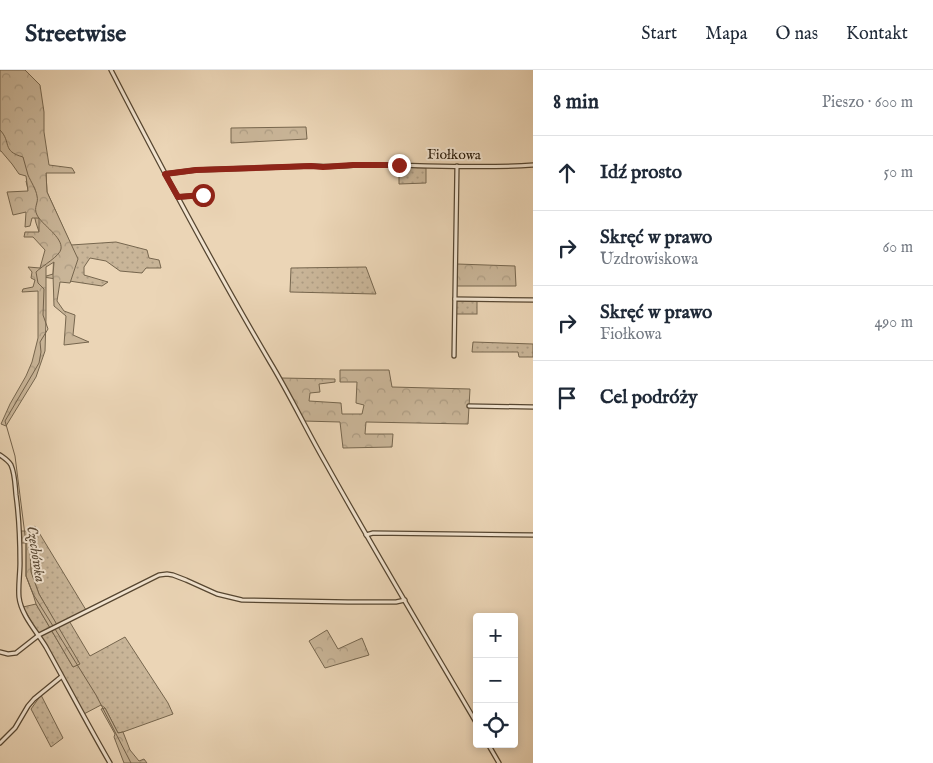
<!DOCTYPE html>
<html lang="pl">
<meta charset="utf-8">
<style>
:root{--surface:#fff;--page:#f2f2f3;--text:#1f2937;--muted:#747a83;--line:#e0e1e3}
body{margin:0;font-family:"IM FELL English",serif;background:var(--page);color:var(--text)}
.controls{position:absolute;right:15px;bottom:15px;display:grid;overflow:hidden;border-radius:5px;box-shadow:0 2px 8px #0003}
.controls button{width:45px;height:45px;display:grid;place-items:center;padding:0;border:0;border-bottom:1px solid var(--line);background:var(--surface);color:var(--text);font:25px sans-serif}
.stop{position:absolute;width:15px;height:15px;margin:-11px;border:4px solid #8f2418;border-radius:50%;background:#fff}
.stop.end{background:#8f2418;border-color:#fff;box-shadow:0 1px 5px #0008}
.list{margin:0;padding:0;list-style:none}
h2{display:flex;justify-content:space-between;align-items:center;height:65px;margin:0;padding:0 20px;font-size:21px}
h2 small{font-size:16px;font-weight:400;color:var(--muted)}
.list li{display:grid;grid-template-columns:32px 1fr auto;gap:15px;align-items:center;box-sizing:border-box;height:75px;padding:0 20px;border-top:1px solid var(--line)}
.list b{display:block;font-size:19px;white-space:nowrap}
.list p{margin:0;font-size:16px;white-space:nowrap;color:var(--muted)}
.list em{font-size:16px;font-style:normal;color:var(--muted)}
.icon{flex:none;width:28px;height:28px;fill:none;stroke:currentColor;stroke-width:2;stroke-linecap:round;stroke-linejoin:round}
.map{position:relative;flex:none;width:533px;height:693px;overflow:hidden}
header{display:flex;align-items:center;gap:30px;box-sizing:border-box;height:70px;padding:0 25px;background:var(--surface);border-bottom:1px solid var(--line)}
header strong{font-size:24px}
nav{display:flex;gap:28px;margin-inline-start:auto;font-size:18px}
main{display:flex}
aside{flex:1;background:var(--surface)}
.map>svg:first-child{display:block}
.grass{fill:url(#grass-dots);stroke:#76664e}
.forest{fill:url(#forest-crowns);stroke:#76664e}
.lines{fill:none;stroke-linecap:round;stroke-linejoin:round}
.stream{stroke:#73624b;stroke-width:1}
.street-casing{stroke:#564631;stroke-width:5.5}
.street{stroke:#f2e4d0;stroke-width:3}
.route{stroke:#8f2418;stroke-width:6}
.labels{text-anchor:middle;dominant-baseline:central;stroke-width:4;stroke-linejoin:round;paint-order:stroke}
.street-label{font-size:14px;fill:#241605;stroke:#f2e4d0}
.water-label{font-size:15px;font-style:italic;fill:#584834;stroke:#f2e4d0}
</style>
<header>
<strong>Streetwise</strong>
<nav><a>Start</a><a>Mapa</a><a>O nas</a><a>Kontakt</a></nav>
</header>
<main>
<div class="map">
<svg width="533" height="693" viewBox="0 0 533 693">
<defs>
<pattern id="grass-dots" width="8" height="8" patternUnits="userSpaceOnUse" patternTransform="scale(1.25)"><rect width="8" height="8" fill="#c9b598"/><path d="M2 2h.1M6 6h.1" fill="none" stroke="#ac9b82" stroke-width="1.8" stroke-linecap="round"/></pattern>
<pattern id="forest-crowns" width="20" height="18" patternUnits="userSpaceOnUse" patternTransform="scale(1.25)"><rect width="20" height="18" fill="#c9b598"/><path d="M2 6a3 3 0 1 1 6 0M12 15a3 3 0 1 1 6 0" fill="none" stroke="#ac9b82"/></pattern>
</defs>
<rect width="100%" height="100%" fill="#ebd5b6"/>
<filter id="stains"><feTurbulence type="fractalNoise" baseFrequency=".004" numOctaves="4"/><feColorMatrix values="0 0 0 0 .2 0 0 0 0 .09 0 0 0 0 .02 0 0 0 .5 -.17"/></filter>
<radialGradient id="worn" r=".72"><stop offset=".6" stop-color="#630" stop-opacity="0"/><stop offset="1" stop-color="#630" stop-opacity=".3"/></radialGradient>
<g class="grass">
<path d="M399,97l27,1v15l-27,1z"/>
<path d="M46,103l1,19 24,53 45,-3 31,8 2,8 10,2 2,8h-15l-4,5 -22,-2 -14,-10 -16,-3 -6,9v8l24,7 -6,4 -59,-9 10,-3 1,-28 -9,3 -9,-26 -10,-42z"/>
<path d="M366,197l10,27 -86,-2 1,-24z"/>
<rect x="456" y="231" width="21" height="13"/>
<path d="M473,272l60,2v13h-14l-1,-5h-46z"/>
<path d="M35,456l51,84 -18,9 22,37 35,-19 43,66 5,11 -50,18 -5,1 -13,-25 -4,-3 -19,10 -20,-40 -39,-68 13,-3 37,63 6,-3 -40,-70 -8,-22 -2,-41z"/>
<path d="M41,625l22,43 -12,9 -20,-38z"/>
</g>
<g class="forest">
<path d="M0,0h25l15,15 4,27v20l5,33 23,3 3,5h-29l1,19 31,67 -8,24 -10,-1 -3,19 7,10 11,4 -2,20 16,7 -25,3 2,-29 -12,-10 -1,-31 1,-13 -8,5v51l-1,33 -9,26 -30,49 -5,-2 9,-20 16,-28 6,-14 6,-24v-47l-16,1 1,-3 10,-2 2,-7 -4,-2 1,-6 -4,-5 12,1 5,-18 -12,-13h-9l1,-5h14v-14h-7l-2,8 -5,1 1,-15 -13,3 -6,-23 21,-1 -2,-15 -7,-2 -7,-10 -11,-13h-1z"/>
<path d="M306,57l1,12 -76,4v-15z"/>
<path d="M457,194l58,2 1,20h-60z"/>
<path d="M340,300h49l3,17 78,2 -2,35 -102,-2 -1,12h28l-1,13 -49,1 -3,-26 -37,-1 -22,-43 54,1v3l-16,2 1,8 -10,1 -1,8 32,2 1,11h20l2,-9 -8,-2 1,-21h-17z"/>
<path d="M20,461h9l2,41 8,22 41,70 -7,3 -37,-63 -3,-10 -7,-18v-33h-6z"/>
<path d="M327,560l11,19 24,-11 7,17 -44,13 -16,-27z"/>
<path d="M105,638l13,25 5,-1 7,18 9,11 5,-2 3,4h-23l-10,-26 1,-3 -14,-25z"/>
</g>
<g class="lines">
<g class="stream">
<path d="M0,60c12,12 1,21 23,27 2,6 3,12 5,18 3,7 8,14 9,21 2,7 -4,11 0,19 5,10 26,22 24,34 -1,7 -19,17 -25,23l2,11 6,6 -1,26 5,14 -8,13 1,10 -2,11 -34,58 10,35 11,87v33l7,18 20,32"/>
<path d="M55,559l41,66 35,68"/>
</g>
<defs>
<g id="street">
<path d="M111,0c51,99 103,197 159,292 20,33 36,67 55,100 49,88 101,175 152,262"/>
<path d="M165,104l31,-4 115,-4c22,2 43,-2 65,-1 52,0 105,4 157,0"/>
<path d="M178,127l25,-2"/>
<path d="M455,229l78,1"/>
<path d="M454,286l3,-190"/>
<path d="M469,336l64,1"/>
<path d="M0,385c4,3 8,5 11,10 4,9 4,20 5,30 3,22 4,45 4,68 0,11 -2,23 -1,34 2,18 18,35 27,50 21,38 42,78 64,116"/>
<path d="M366,465l7,-2 160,2"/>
<path d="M0,582l8,2 8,-1 23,-18 120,-60 8,-1 6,1 13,5 31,14 25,6 106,2h48l9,-2"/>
<path d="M0,673l15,-15 13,-22 6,-7 27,-22"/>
<path d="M488,674l11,19"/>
</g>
</defs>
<use href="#street" class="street-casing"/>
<use href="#street" class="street"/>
</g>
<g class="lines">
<path class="route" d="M203,125l-25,2 -13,-23 31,-4 115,-4 12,1 30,-2h46"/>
</g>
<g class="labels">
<g class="street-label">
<text transform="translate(454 85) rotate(1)">Fiołkowa</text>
</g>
<g class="water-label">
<text transform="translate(36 484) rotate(81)">Czechówka</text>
</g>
</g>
<rect width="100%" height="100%" filter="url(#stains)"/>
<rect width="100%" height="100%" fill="url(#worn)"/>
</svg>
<div class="controls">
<button>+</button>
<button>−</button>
<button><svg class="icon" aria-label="locate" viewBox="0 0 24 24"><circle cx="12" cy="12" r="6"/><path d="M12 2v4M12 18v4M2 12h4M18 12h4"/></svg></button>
</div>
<div class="stop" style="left:203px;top:125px"></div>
<div class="stop end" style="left:399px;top:95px"></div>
</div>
<aside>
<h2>8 min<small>Pieszo · 600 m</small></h2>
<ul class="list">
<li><svg class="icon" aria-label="ahead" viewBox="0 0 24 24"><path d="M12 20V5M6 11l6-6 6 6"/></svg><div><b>Idź prosto</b></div><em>50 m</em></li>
<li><svg class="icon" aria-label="right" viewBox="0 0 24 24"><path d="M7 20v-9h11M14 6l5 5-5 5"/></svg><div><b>Skręć w prawo</b><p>Uzdrowiskowa</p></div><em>60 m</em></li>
<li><svg class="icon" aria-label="right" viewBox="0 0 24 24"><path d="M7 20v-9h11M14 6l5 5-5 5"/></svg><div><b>Skręć w prawo</b><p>Fiołkowa</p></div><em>490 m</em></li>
<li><svg class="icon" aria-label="arrive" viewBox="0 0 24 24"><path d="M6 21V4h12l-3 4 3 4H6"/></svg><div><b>Cel podróży</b></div></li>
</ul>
</aside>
</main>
